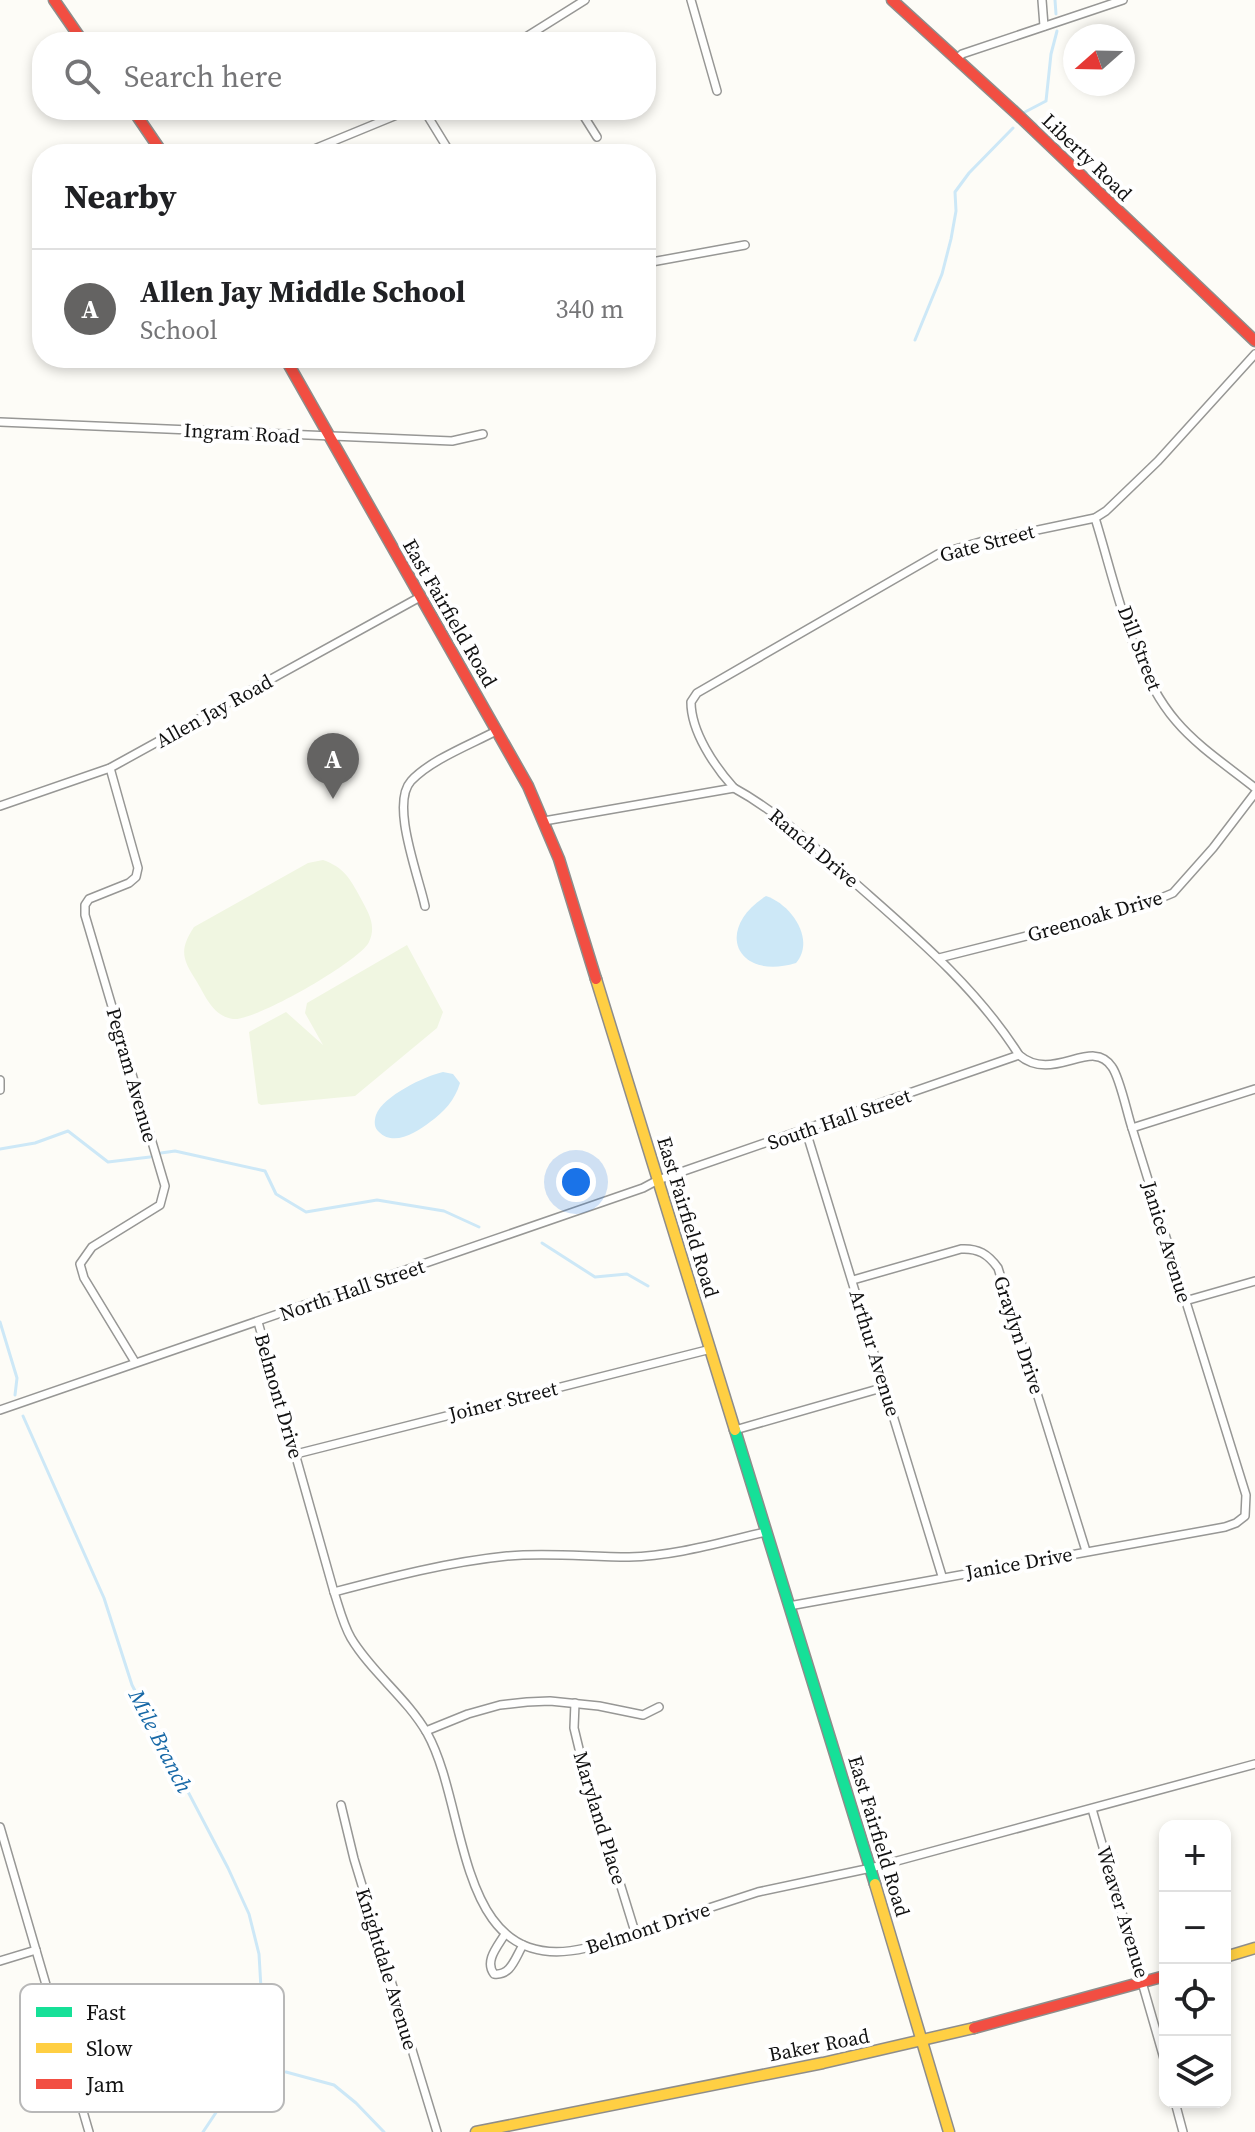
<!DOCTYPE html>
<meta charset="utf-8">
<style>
:root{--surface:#fff;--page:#f6f6f6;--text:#202124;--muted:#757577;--line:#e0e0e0;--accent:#646362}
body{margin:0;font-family:"Source Serif 4",serif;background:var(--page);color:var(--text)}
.controls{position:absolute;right:24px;bottom:24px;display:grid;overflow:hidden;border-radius:16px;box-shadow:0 4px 12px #0003}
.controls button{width:72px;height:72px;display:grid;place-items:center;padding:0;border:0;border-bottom:2px solid var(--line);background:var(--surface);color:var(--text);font:40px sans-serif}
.compass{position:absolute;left:1063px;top:24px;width:72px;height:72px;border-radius:50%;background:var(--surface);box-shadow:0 4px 12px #0003;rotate:250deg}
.you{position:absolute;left:576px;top:1182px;width:28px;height:28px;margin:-20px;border:6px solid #fff;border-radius:50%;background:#1a73e8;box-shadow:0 0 0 12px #1a73e833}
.badge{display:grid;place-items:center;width:52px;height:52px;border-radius:50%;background:var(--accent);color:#fff;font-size:26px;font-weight:700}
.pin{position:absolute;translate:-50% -66px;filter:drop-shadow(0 2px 4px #0008)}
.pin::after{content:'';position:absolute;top:42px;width:28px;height:24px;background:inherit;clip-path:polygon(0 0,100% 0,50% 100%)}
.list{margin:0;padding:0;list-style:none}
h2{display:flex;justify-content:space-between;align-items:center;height:104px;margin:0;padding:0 32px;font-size:34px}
h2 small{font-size:26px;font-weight:400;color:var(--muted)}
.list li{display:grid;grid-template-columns:52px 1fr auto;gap:24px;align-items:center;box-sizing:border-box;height:120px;padding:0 32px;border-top:2px solid var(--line)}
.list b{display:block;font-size:30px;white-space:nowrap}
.list p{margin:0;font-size:26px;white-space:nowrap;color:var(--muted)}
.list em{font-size:26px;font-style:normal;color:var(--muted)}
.icon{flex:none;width:44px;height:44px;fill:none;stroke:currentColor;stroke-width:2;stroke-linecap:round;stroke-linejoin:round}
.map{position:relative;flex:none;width:1255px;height:2132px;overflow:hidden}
.search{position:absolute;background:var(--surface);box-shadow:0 4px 12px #0003;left:32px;top:32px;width:624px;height:88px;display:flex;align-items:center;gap:20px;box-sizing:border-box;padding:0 28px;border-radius:32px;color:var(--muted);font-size:30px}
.panel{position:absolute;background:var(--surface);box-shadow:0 4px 12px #0003;left:32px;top:144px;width:624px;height:224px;border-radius:32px}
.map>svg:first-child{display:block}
.pitch{fill:#f0f6e1}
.water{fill:#cde8f7}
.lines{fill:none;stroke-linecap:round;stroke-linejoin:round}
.stream{stroke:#cde8f7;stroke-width:3}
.street-casing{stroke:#979795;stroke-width:10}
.fast-casing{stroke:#8e8d8b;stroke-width:13}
.slow-casing{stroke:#8e8d8b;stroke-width:13}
.jam-casing{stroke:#8e8d8b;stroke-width:13}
.street{stroke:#fffffe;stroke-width:7}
.fast{stroke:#16e098;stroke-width:10}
.slow{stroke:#ffcf43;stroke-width:10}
.jam{stroke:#f24e42;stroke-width:10}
.labels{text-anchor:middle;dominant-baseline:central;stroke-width:8;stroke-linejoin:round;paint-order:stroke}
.street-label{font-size:20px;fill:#111;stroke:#fff}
.water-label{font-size:22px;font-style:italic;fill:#1768a6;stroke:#fff}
.key{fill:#fff;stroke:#b8b8b8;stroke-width:2}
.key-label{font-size:22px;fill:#111}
</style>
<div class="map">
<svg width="1255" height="2132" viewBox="0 0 1255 2132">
<rect width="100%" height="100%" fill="#fdfcf7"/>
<g class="pitch">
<path d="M323,860c20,7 27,18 37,37 8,15 17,28 9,45 -9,19 -115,80 -136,77 -20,-3 -27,-22 -36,-37 -15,-23 -18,-32 -3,-55l114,-64z"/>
<path d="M407,945l36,67 -6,16 -82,68 -94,9 -3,-2 -9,-71 37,-20 37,33 -18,-32 2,-10z"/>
</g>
<g class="water">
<path d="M766,896c25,8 50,44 30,67 -59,18 -83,-33 -30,-67z"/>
<path d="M443,1072l10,2 7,9c-5,17 -16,29 -30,39 -13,10 -36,25 -51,10 -5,-4 -5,-11 -3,-17 7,-19 49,-39 67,-43z"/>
</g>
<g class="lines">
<g class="stream">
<path d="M1055,0l1,14"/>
<path d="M1025,112l21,-11 5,-47 6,-23"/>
<path d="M915,340l27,-66 9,-35 5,-28 -1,-19 14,-19 44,-45"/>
<path d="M0,1149l35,-6 33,-12 40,31 42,-5"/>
<path d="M161,1153l14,-2 90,20 11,23 30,18 71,-12 67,11 35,16"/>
<path d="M542,1243l53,34 32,-3 21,12"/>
<path d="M0,1322l17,56 -2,17"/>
<path d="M23,1416l81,182 28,87 96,183 21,46 10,40 3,51 -8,36 -31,61 -20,30"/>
<path d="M260,2021l18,48"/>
<path d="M286,2072l48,13 22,18 28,29"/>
</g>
<defs>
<g id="street">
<path d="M691,0l26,91"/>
<path d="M1042,0l2,26"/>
<path d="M518,42l67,-42"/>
<path d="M956,60l6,-6 161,-54"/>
<path d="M424,110l27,44"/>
<path d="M580,110l17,27"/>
<path d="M302,154l107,-44"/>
<path d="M646,263l99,-18"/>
<path d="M0,422l452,19 31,-7"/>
<path d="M1095,518c20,64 37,152 81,203 22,26 53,46 79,67"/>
<path d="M110,768l28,100 -2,9 -7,6 -40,16 -4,6v10l80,271 -5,19 -68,42 -12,17 4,14 51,84"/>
<path d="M734,788c-19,-21 -43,-56 -43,-86l6,-9 241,-139 42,-12 115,-24 11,-7 52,-50 97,-107"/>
<path d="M0,806l110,-38 310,-171"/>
<path d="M544,821l190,-33c46,25 82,61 121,95 60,53 121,104 164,172 34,29 73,-19 93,12 8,11 15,46 20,61l114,367 -1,21 -9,7 -11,4 -436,79"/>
<path d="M425,906c-6,-29 -35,-102 -14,-125 19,-21 61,-37 85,-50"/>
<path d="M939,958l198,-50 36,-15 40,-45 42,-55"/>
<path d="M0,1080v10"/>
<path d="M1132,1128l123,-39"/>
<path d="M806,1131l136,445"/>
<path d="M853,1280l108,-31c17,-1 27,5 37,19l88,283"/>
<path d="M1185,1301l70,-20"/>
<path d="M258,1322l76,270c5,15 9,32 17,46 21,35 55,59 76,95 43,77 27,246 159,215l172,-56 113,-24 384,-104"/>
<path d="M0,1410l643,-222 15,-8 361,-125"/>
<path d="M735,1430l150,-43"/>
<path d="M296,1454l415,-105"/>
<path d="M334,1592c57,-15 114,-30 173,-36 40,-4 81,1 122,1 46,-1 92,-15 137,-25"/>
<path d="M575,1703l-1,25 7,29 54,175"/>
<path d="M426,1731l42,-17 32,-9 27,-3 23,-1 49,5 44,9 16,-8"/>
<path d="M341,1805l13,54 83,273"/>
<path d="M1092,1809l73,253"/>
<path d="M0,1827l89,305"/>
<path d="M505,1934c-7,12 -21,27 -11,40 17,2 21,-16 29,-29"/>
<path d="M0,1961l36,-11"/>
<path d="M1175,2102l8,30"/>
</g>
<path id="fast" d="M735,1430l140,454"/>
<g id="slow">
<path d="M596,979l139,451"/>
<path d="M875,1884l74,248"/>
<path d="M1225,1957l30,-9"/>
<path d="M476,2132l347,-69 151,-35"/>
</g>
<g id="jam">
<path d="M54,0l29,42"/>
<path d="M892,0l126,115 237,226"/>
<path d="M133,110l30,44"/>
<path d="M285,358l243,428 31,73 37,120"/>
<path d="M974,2028l191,-52"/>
</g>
</defs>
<use href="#street" class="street-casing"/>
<use href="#fast" class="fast-casing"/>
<use href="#slow" class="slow-casing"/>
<use href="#jam" class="jam-casing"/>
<use href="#street" class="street"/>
<use href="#fast" class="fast"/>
<use href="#slow" class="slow"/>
<use href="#jam" class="jam"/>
</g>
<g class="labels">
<g class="street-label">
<text transform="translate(1087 157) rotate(44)">Liberty Road</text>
<text transform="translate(242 433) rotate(3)">Ingram Road</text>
<text transform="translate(987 543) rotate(-15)">Gate Street</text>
<text transform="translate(450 613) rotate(60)">East Fairfield Road</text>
<text transform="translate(1140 648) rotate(69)">Dill Street</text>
<text transform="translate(214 711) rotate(-29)">Allen Jay Road</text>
<text transform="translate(814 848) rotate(40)">Ranch Drive</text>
<text transform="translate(1095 916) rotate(-16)">Greenoak Drive</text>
<text transform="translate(132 1075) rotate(74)">Pegram Avenue</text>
<text transform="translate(839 1119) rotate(-19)">South Hall Street</text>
<text transform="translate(688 1217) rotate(73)">East Fairfield Road</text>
<text transform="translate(1167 1242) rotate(73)">Janice Avenue</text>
<text transform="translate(352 1290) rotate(-19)">North Hall Street</text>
<text transform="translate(1019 1335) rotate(72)">Graylyn Drive</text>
<text transform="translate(875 1353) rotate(73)">Arthur Avenue</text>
<text transform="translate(279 1396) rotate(74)">Belmont Drive</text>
<text transform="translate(503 1401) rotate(-14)">Joiner Street</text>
<text transform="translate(1019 1563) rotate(-10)">Janice Drive</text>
<text transform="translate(600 1818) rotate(73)">Maryland Place</text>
<text transform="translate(879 1836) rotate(73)">East Fairfield Road</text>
<text transform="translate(1123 1912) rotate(73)">Weaver Avenue</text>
<text transform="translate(648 1928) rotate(-18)">Belmont Drive</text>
<text transform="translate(387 1969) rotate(73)">Knightdale Avenue</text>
<text transform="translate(819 2045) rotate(-11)">Baker Road</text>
</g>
<g class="water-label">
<text transform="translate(161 1741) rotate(63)">Mile Branch</text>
</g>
</g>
<rect x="20" y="1984" width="264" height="128" rx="12" class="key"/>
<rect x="36" y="2007" width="36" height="10" fill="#16e098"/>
<rect x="36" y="2043" width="36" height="10" fill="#ffcf43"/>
<rect x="36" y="2079" width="36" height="10" fill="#f24e42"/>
<g class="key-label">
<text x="86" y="2020">Fast</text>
<text x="86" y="2056">Slow</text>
<text x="86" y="2092">Jam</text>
</g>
</svg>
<div class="controls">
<button>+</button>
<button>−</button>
<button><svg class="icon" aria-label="locate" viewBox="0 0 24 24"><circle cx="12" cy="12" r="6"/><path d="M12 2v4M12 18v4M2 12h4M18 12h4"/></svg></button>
<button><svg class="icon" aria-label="layers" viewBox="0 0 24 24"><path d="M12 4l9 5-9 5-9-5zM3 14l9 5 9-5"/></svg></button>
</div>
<svg class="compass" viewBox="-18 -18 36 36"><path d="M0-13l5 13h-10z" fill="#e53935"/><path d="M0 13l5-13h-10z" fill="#757577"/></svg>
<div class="you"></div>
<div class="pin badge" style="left:333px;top:799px">A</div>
<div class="search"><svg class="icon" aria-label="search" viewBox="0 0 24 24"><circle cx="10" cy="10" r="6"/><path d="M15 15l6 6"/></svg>Search here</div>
<section class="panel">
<h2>Nearby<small></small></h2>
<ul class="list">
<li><span class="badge">A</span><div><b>Allen Jay Middle School</b><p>School</p></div><em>340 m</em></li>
</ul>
</section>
</div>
